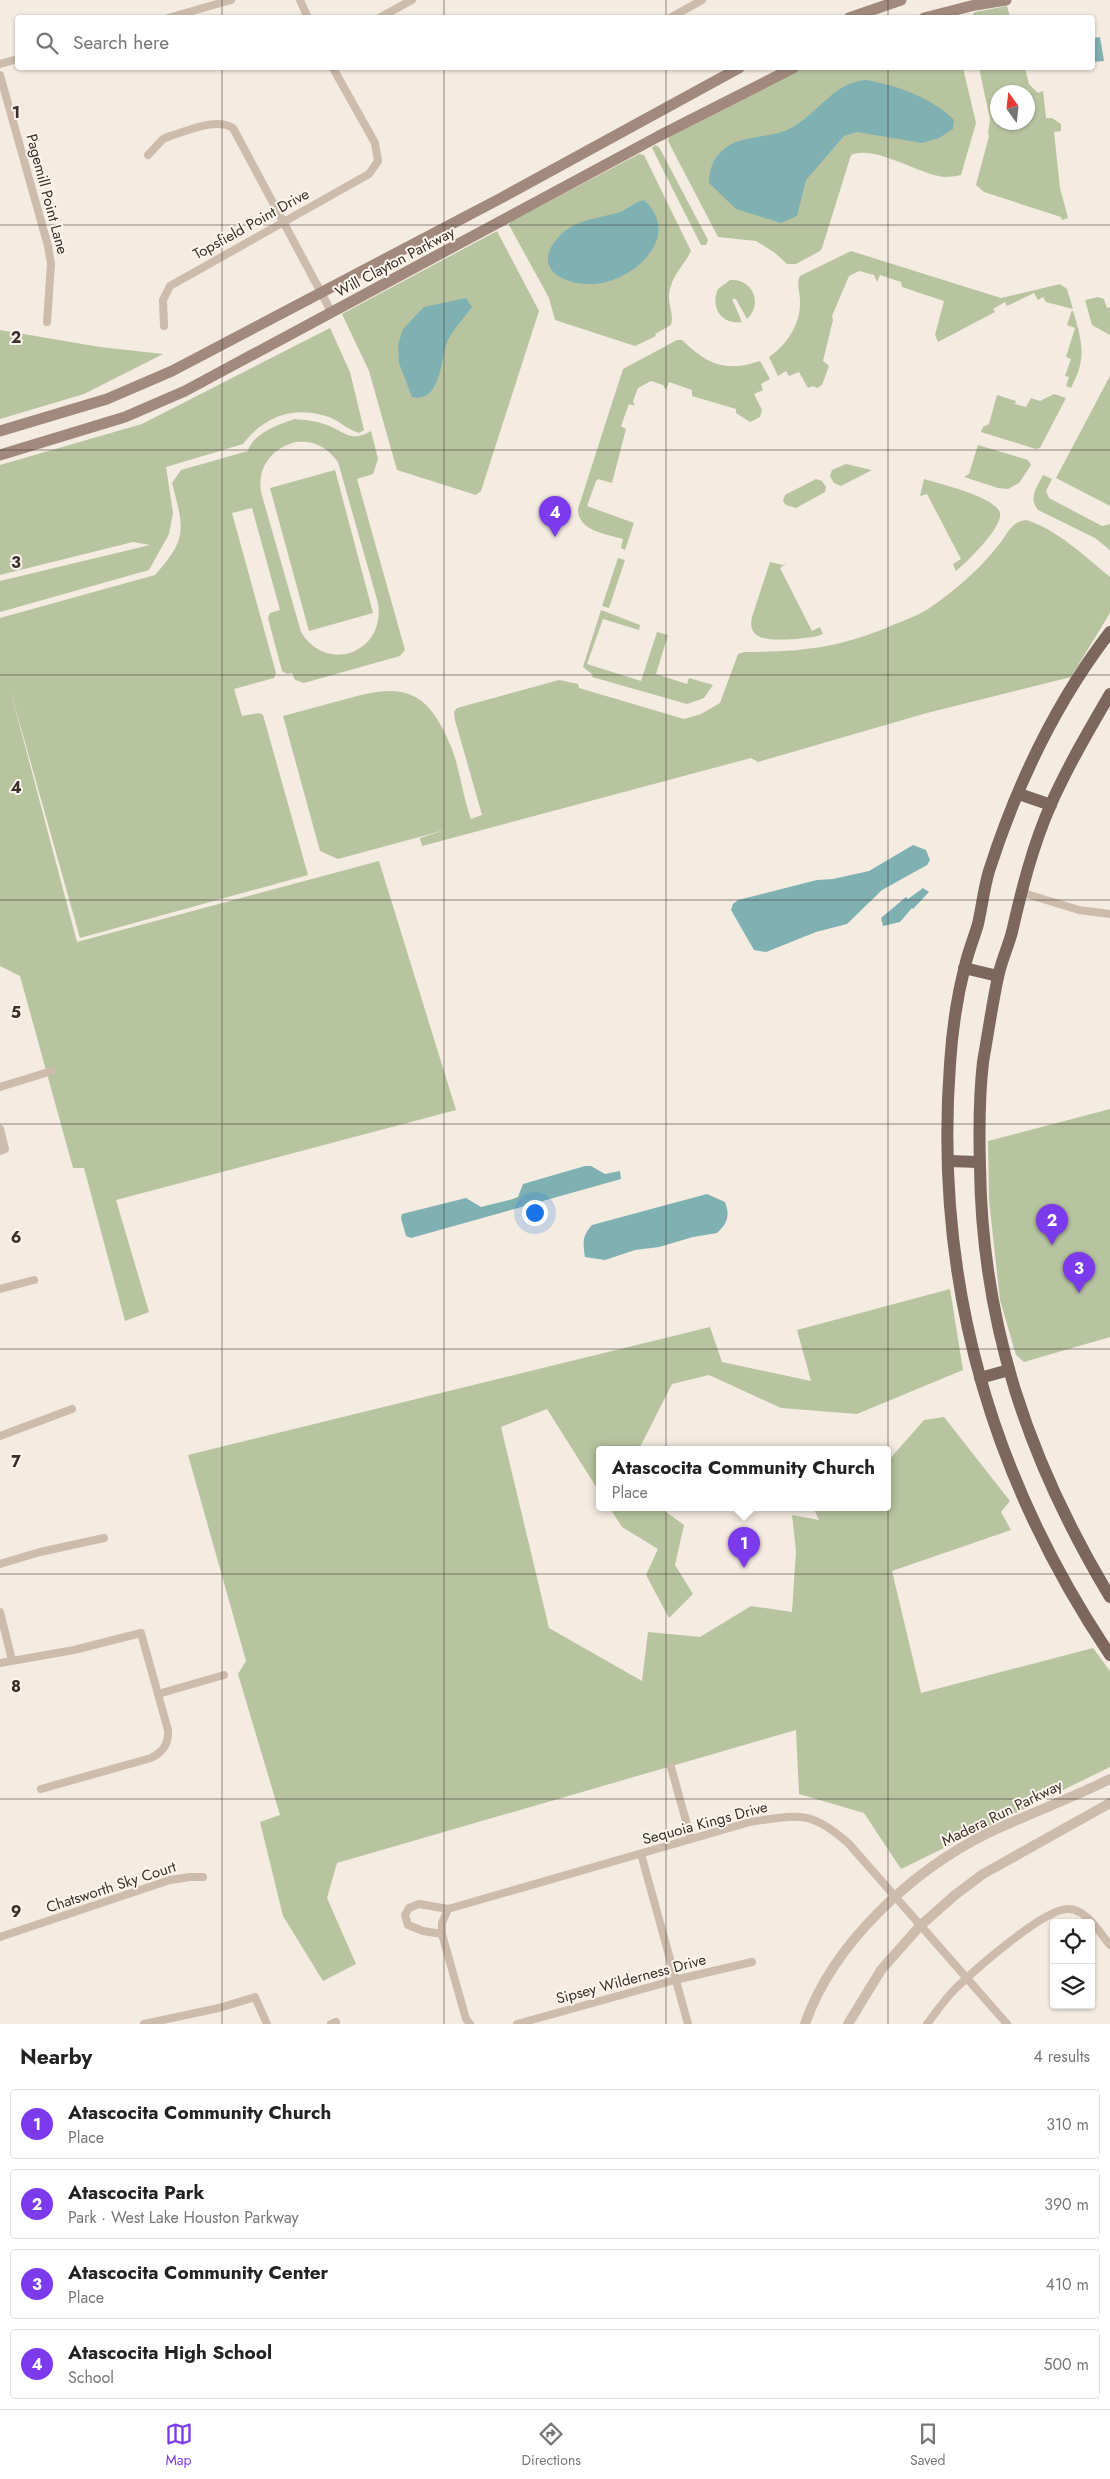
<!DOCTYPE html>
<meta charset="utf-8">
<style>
:root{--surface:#fff;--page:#f6f6f6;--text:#222;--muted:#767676;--line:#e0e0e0;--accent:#7c3aed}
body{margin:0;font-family:Jost,sans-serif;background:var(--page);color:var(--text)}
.controls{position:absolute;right:15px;bottom:15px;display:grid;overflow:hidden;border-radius:5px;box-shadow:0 1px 4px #0004}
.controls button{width:45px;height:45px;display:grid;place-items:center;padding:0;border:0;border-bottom:1px solid var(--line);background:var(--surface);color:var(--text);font:25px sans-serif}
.compass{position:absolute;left:990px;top:85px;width:45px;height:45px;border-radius:50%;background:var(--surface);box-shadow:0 1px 4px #0004;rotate:345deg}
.you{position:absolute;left:534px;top:1212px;width:18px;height:18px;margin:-12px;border:4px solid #fff;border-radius:50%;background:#1a73e8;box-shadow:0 0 0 8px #1a73e833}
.badge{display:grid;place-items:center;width:32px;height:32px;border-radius:50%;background:var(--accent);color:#fff;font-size:16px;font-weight:700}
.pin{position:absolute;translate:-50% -41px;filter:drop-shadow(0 1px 2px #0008)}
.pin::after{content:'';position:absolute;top:26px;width:18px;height:15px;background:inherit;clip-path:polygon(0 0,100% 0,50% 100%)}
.popup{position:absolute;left:596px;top:1446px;width:295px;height:65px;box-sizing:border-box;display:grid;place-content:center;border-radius:5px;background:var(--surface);filter:drop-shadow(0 1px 4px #0005);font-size:16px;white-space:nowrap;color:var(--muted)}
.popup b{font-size:19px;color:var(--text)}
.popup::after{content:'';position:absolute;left:50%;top:100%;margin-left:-10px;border:10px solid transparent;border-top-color:var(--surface)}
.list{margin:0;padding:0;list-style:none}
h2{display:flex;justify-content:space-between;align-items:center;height:65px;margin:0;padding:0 20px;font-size:21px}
h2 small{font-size:16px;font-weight:400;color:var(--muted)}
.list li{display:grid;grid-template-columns:32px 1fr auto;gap:15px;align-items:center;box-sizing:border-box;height:70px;margin:0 10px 10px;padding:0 10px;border:1px solid var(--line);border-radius:5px}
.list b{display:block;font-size:19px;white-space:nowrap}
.list p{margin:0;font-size:16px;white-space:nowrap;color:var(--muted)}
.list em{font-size:16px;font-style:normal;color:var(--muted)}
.icon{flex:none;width:28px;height:28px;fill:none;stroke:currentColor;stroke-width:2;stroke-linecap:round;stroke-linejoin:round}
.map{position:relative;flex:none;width:1110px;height:2024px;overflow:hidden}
.search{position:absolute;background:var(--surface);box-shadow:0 1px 4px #0004;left:15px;right:15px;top:15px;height:55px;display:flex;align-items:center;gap:12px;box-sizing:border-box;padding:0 18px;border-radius:5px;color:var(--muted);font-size:19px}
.sheet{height:385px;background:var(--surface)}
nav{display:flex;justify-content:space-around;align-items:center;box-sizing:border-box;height:70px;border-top:1px solid var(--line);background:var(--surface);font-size:14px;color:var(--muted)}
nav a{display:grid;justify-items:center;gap:2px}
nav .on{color:var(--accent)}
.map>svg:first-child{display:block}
.green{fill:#b8c4a0;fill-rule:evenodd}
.water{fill:#7fb0b2}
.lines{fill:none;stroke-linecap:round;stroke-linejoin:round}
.minor{stroke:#cdbbac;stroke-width:8}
.tertiary{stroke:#cdbbac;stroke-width:10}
.secondary{stroke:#a18a7d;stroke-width:11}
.primary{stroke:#7d675c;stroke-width:12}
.grid{fill:none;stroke:#3b302b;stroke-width:1;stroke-opacity:0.55}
.labels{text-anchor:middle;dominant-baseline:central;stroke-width:4;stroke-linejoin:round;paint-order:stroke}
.street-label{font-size:15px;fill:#3b302b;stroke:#fbf5ee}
.grid-label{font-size:16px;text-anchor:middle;font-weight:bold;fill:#3b302b;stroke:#fbf5ee;stroke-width:4;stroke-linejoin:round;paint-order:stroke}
</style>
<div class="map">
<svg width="1110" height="2024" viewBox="0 0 1110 2024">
<rect width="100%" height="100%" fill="#f4ebe1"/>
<g class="green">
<path d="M1007,6l3,11h-40l5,-5z"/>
<path d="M802,68h161l13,55 -15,52c-5,1 -11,2 -16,2 -25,-2 -71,-33 -94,-22l-29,93 -2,3 -24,13h-9l-13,-12 -18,-11 -38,-4 -50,-96 1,-4z"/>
<path d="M979,68h46l4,16 9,9 5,-2 3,27h6l9,6v7l-7,1 6,56 8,30 -6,2 -1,-3 -77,-25 -8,-7 13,-49 -1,-2 2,-15zM1028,92v30h-30v-30z"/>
<path d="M655,145l4,2 49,93 -2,5h-5l-48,-95 -1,-2z"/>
<path d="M639,154l5,1 47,96c-8,16 -21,26 -22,46 0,10 5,19 2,28l-16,9 1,2 -21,10 -80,-26 -6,-22 -40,-73 1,-3z"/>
<path d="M497,231l42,80 -58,180 -5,4 -79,-25 -28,-99 -27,-57z"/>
<path d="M851,251l150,47 59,-14 7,5 6,20 -27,-7 -3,-5 -5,3 -4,-7 -27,13 -2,-4 -12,7 2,3 -57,30 -3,-7 9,-34 -42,-14 -1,-5 -21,-7 -3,7 -3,-7 -15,-4 -10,5 -17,40 1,4 -10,41 6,5 -7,19 -5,3 -4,-2 -5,2 -9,-16 -10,4 -3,-5 -8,5 -9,-19c19,-13 32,-34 31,-57 0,-9 -4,-16 0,-24z"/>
<path d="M730,280c22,-2 34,23 17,39l-11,-20h-4l10,23c-21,3 -32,-15 -24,-33z"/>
<path d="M1098,297l6,2 3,9 3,-1v28l-18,-10 -7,-25z"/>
<path d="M1072,310c3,4 4,12 6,18 6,25 5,37 -7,60l-5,-2 3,-9 -4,-1 6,-17 -5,-2 9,-29 -8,-3z"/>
<path d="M330,328l20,44 14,58 -5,3c-11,-3 -19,-12 -30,-16 -34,-12 -65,-1 -86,27l-77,23 7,46 -4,21 -20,36 -149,42v-31l150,-36 -17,-3 -133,33v-110l142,-41z"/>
<path d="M0,330l100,17 63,7 -79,40 -84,25z"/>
<path d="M677,340h5c25,24 43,33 78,21l10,18 -9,5 2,6 -9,4 8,16 -2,7 -10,5 -14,-9v-4l-44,-13v-6l-23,-8 -3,8 -3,-5 -12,-4 -13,7 -5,13 2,5 -6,-2 -8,22 5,3 -14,54 -14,-4 -2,2 -9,25 47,17 -9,27 -4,-2 2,-9c-17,-5 -45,-8 -45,-30l45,-140z"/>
<path d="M1110,376v130l-54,-28z"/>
<path d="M1054,394l12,4 -26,50 -4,1 -55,-17 2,-5 6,-3 8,-29 19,6 -1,3 11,3 5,-9 9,3z"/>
<path d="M295,419c11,1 22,2 32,6 19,7 23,18 44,6l7,28 -5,15 -16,5 48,171 -5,6 -96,27 -9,-3 -3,-7 -5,1 -5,-3 -14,-53 2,-5 10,-3 -28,-102 -20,5 44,160 -2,5 -40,11 8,27 17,-3 4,2 45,160 -228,63 -70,-249 67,253 302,-81 77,249 -340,90 33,112 -24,9 -41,-153h-11l-53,-192 -20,-10v-348l155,-43c33,-37 29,-46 17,-92l9,-13 67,-19c5,-18 31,-27 47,-32zM296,442c18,-2 31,5 42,20l40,141c8,49 -51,72 -77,29l-40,-140c-4,-25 11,-44 35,-50z"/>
<path d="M978,445l50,15 3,5 -12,18 -11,6 -10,-1 -34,-11 5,-3z"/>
<path d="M846,464l26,6 -31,16 -7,-3 -4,-7 2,-6z"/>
<path d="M335,470l38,143 -64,18 -39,-143z"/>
<path d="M1043,475l9,4 -6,12 3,7 53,28 8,-2v26l-15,-12 -57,-28c-10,-12 -1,-23 5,-35z"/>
<path d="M816,479l6,2 4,6 -1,5 -29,16 -10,-3 -3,-4 2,-6z"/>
<path d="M924,479c16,5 72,18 76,34 3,14 -33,49 -44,58l-3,-7 8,-5 -34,-65 -7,2z"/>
<path d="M1026,520c29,8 61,38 84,57v36l-39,64 -144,36 -169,49 -7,-4 -329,88 -2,-8 25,-8 -107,29 -18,-8 -37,-135c21,-6 42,-11 63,-17 53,-15 79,-13 103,43 11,24 13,53 22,77l11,-4 -27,-95 -1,-8 3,-4 102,-28 19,4 1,4 105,31 17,-5 19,-11 18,-49 6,-2c57,0 96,-4 149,-27 12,-5 24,-9 35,-16 27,-18 53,-41 73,-67 7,-10 12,-21 25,-22z"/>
<path d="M618,558l7,2 -16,48 -7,-2z"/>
<path d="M770,562l13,3 4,-2 -7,5 32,63 8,-4 3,7c-10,5 -52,8 -63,3 -9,-4 -10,-12 -8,-20z"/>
<path d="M601,610l39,15 -1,5 -36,-11 -16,45 54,17 16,-49 11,3 -12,39 31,10 2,-6 24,7 -9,13 -17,6 -95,-27 1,-2 -10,-8z"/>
<path d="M1110,1109v228l-86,25 -8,-7 -16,-55 -11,-100 -1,-59z"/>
<path d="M950,1289l13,81 -106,44 -76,-6 -72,-33 -37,9 -33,65h-39v44l-53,-84 -46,18 48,201 93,53 6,-49 52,5 51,-31 41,6 4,-61 -4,-36 27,5 -6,-13h75v-46l36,-41 20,-3 66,84 -9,11 10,18 -119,41 29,122 172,-45 17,23v96l-209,102 -37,-56 -65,-19 -3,-64 -459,133 -10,35 29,66 -33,17 -40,-65 -23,-94 20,-7 -42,-141 8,-13 -58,-206 522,-128 12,35 89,19 -14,-51z"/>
<path d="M609,1507h50l25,18 -9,40 18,29 -24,24 -23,-43 12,-26 -36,-22z"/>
</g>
<g class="water">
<path d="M1100,37l4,24 -11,1v-24z"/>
<path d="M866,80c30,5 67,18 88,40l-1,9 -14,9 -17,5 -65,-11 -13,4 -38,44 -9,36 -16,7 -45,-14 -27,-26c0,-13 4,-25 15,-34 18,-15 49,-10 69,-22 27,-16 40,-44 73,-47z"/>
<path d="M644,200c36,33 -2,73 -38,82 -27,8 -78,-7 -50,-42 16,-20 39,-21 61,-27 10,-3 17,-11 27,-13z"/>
<path d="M466,298l6,9c-7,10 -17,20 -23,31 -9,16 -6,66 -37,59l-13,-34 -1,-18 5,-16 21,-22z"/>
<path d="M913,845l13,5 4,10 -3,5 -45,25 -35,34 -31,8 -50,20 -12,-2 -23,-40 2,-6 5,-4 79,-20 16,-1 36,-8z"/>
<path d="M923,888l6,4 -16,17 -1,-1 -12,14 -17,4 -2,-8 25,-21 2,2z"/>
<path d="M585,1166h6l14,8 15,-3 1,8 -210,59 -5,-2 -5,-18 1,-4 64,-16 15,9 32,-8 5,-2 5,-13z"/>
<path d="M707,1194l18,8c5,13 3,21 -8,31l-24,4 -34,10 -24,3 -30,10 -20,-3c-2,-14 -3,-21 7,-32z"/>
</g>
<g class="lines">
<g class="minor">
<path d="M300,0l8,18"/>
<path d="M168,18l63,-18"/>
<path d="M379,18l33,-18"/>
<path d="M670,18l32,-18"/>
<path d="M0,64l18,-5"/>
<path d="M0,75l48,171 3,18 -4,58"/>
<path d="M148,155l15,-16 7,-3c18,-5 46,-19 63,-8l99,185"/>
<path d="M164,326l-1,-26 7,-14 199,-112 9,-13 -3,-18 -42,-75"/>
<path d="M1020,892l59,18 31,4"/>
<path d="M0,1087l52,-16"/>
<path d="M0,1129l5,20 -5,2"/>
<path d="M0,1289l34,-9"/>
<path d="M0,1436l72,-27"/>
<path d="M0,1564l40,-12 64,-14"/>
<path d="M0,1612l12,48"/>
<path d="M0,1663l74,-13 67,-17 27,97c1,14 -5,22 -17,28l-110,31"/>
<path d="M158,1694l66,-19"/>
<path d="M671,1767l20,72"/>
<path d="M641,1854l47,170"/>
<path d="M442,1934l-19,-3 -15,-6 -3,-10 4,-7 10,-4 29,5"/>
<path d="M0,1937l170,-57 20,-3h13"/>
<path d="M144,2024l75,-16 36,-11 12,27"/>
<path d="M331,2024l5,-2"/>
<path d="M470,2024l-4,-5 -24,-85v-11l6,-14 302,-87c48,-7 60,-13 99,22l158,180"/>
<path d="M517,2024l158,-44 77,-18"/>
<path d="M927,2024c9,-12 18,-25 29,-36 19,-18 87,-79 112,-79 19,0 31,23 42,36"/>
</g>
<g class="tertiary">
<path d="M805,2024c28,-81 108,-154 183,-191 40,-19 82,-34 122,-54"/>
<path d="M848,2024l33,-54 39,-44 35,-31 28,-21 127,-71"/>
</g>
<g class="secondary">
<path d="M849,18l52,-18"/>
<path d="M924,18l51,-13 31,-5"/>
<path d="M0,431l107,-32 65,-28 331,-174 236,-129"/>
<path d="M0,455l125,-38 60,-26 474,-255 134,-68"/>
</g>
<g class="primary">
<path d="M1110,632c-54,70 -94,155 -121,239 -5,17 -7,35 -11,53 -4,14 -10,28 -13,42 -8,31 -13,66 -15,98 -16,215 40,412 160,591"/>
<path d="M1110,694c-21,36 -42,72 -59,110 -18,41 -29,84 -39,128 -4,15 -11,30 -14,45 -6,28 -10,57 -15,85 -4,35 -4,71 -3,105 2,159 49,295 130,430"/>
<path d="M1019,794l32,11"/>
<path d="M964,968l34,8"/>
<path d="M948,1161l31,1"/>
<path d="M980,1378l29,-8"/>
</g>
</g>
<path class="grid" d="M222,0v18M444,0v18M666,0v18M888,0v18M222,68v1956M444,68v1956M666,68v1956M888,68v1956M0,225h1110M0,450h1110M0,675h1110M0,900h1110M0,1124h1110M0,1349h1110M0,1574h1110M0,1799h1110"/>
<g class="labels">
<g class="street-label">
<text transform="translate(47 194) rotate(75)">Pagemill Point Lane</text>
<text transform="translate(251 224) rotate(-29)">Topsfield Point Drive</text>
<text transform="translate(395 262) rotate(-28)">Will Clayton Parkway</text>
<text transform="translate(1002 1813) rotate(-26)">Madera Run Parkway</text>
<text transform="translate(705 1823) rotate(-15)">Sequoia Kings Drive</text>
<text transform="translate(111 1887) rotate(-18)">Chatsworth Sky Court</text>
<text transform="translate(631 1979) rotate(-15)">Sipsey Wilderness Drive</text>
</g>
</g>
<g class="grid-label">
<text x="16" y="118">1</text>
<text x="16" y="343">2</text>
<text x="16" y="568">3</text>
<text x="16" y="793">4</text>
<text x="16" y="1018">5</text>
<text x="16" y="1243">6</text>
<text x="16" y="1467">7</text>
<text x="16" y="1692">8</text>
<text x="16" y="1917">9</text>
</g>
</svg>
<div class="controls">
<button><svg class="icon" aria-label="locate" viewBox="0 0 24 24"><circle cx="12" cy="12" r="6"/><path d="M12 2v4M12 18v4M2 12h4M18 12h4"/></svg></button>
<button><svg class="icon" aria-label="layers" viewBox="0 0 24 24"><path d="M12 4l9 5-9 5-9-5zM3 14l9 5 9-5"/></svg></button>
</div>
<svg class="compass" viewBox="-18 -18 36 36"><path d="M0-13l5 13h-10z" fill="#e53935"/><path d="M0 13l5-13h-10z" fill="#767676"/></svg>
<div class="you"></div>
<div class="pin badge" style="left:744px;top:1568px">1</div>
<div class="popup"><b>Atascocita Community Church</b>Place</div>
<div class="pin badge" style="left:1052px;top:1245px">2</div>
<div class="pin badge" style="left:1079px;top:1293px">3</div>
<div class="pin badge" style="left:555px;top:537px">4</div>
<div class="search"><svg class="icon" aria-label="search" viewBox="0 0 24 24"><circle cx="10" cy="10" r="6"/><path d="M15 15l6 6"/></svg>Search here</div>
</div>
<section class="sheet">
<h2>Nearby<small>4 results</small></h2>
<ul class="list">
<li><span class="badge">1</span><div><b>Atascocita Community Church</b><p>Place</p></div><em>310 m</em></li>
<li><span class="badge">2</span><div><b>Atascocita Park</b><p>Park · West Lake Houston Parkway</p></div><em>390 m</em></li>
<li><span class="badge">3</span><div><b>Atascocita Community Center</b><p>Place</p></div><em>410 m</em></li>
<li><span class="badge">4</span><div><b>Atascocita High School</b><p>School</p></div><em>500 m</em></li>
</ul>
</section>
<nav>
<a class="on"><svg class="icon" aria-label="map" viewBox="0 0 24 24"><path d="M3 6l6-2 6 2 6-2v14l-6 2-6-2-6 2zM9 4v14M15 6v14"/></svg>Map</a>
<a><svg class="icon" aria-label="directions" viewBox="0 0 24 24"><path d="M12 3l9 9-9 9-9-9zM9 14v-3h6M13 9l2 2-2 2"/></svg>Directions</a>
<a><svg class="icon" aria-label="saved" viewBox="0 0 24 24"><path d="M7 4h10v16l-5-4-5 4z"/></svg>Saved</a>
</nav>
